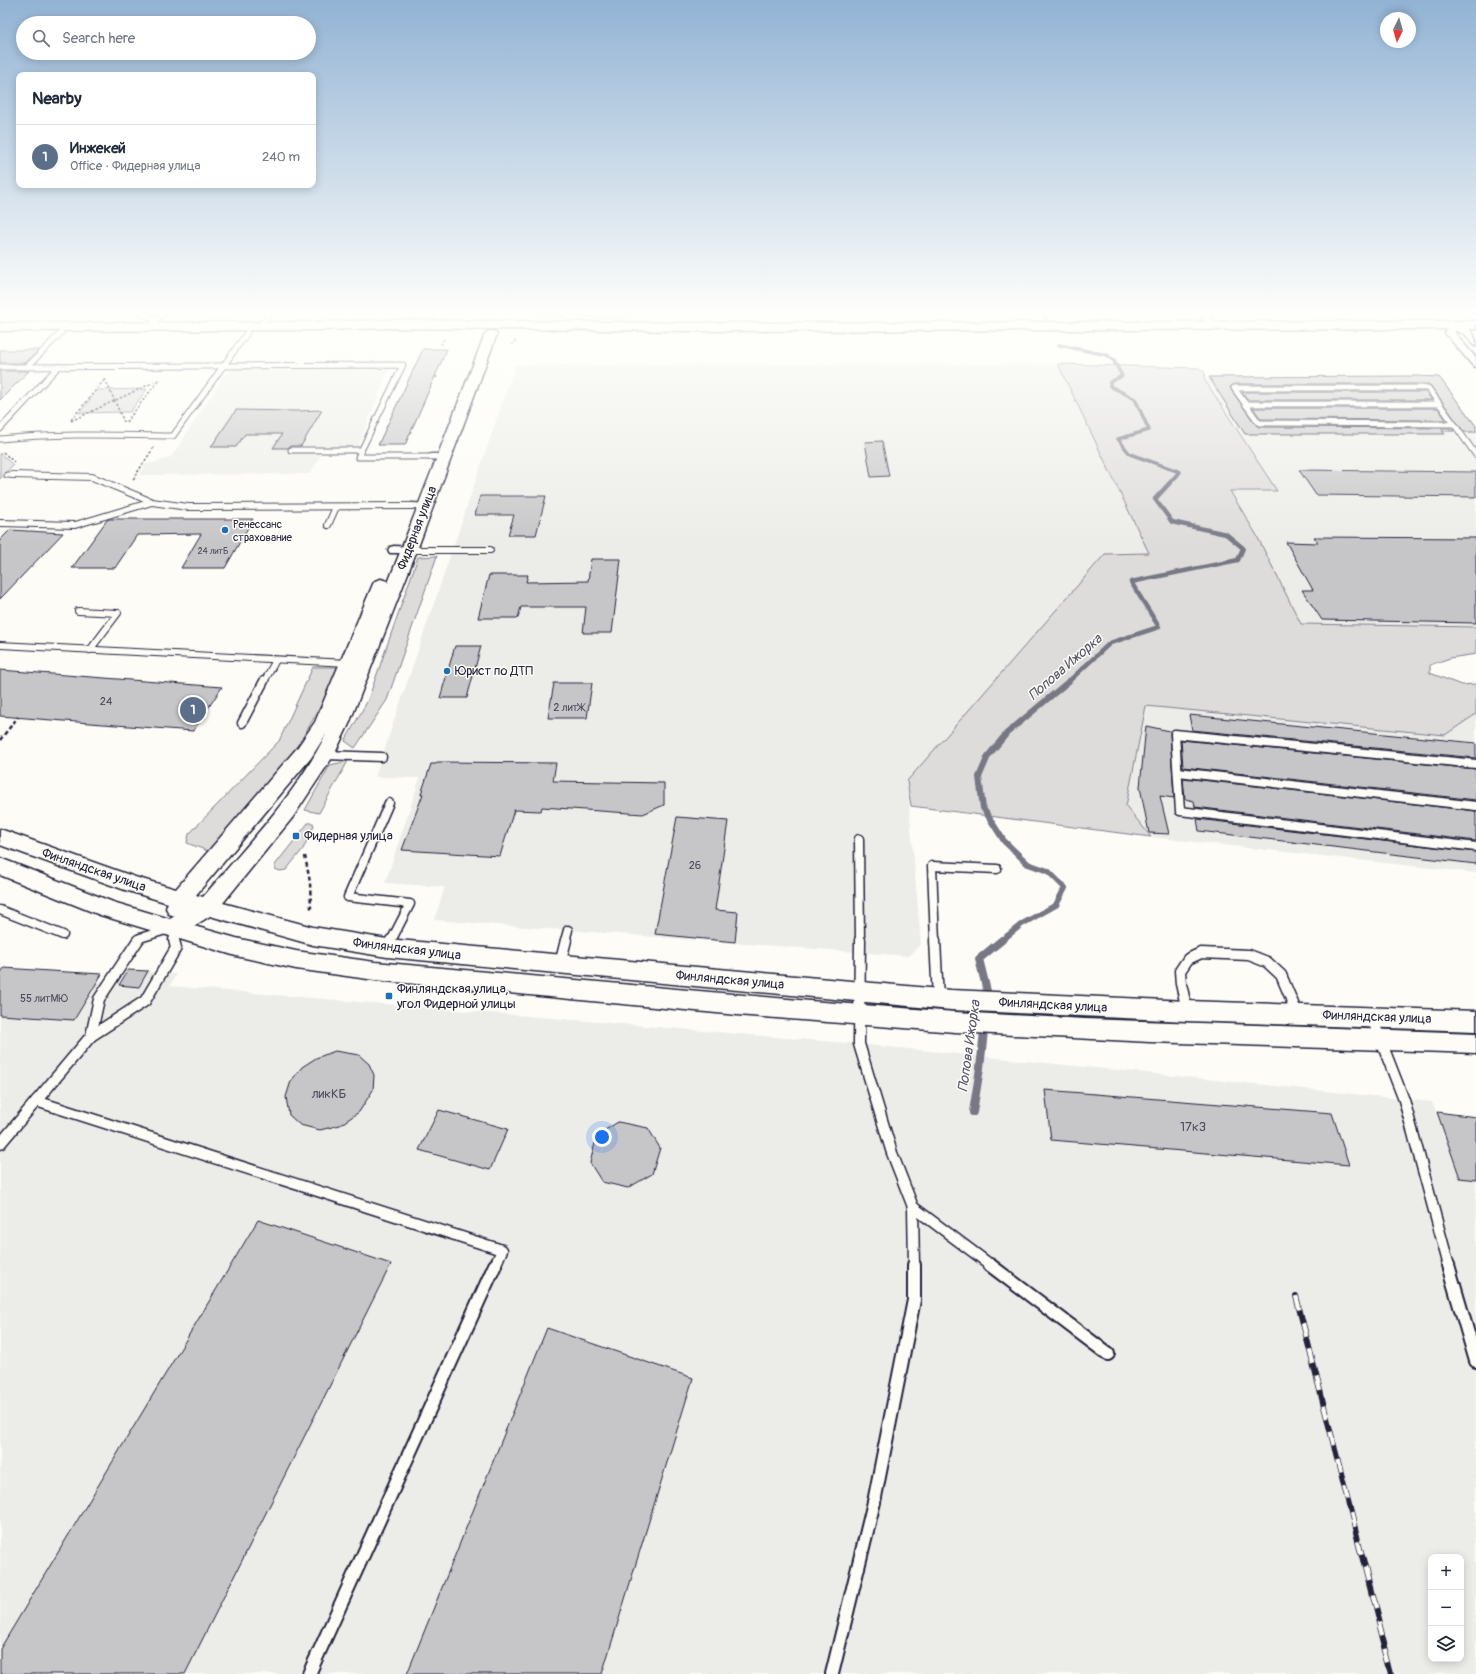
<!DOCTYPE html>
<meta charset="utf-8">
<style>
:root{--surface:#fff;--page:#f6f6f7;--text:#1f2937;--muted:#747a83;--line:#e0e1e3;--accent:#1f6fb2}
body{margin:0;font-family:Pangolin,sans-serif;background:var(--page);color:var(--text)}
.controls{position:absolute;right:12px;bottom:12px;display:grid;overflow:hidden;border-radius:8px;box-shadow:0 2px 10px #0003}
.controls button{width:36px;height:36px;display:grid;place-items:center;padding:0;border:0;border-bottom:1px solid var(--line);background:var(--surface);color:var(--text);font:20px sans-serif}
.compass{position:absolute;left:1380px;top:12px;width:36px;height:36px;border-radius:50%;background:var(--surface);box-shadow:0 2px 10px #0003;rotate:185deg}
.you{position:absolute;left:602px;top:1137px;width:14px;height:14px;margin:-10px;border:3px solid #fff;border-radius:50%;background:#1a73e8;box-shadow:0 0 0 6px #1a73e833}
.badge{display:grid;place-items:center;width:26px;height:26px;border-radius:50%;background:var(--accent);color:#fff;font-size:13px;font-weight:700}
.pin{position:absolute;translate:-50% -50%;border:2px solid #fff;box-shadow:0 1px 4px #0006}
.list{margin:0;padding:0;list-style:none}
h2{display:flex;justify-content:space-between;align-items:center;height:52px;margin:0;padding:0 16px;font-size:17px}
h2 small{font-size:13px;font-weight:400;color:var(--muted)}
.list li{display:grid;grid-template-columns:26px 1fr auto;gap:12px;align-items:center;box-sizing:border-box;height:64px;padding:0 16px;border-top:1px solid var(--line)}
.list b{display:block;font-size:15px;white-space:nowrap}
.list p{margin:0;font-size:13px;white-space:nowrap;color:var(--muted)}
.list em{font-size:13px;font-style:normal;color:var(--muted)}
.icon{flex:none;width:22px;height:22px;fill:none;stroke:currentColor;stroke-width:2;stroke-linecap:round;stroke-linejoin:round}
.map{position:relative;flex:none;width:1476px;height:1674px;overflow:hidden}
.search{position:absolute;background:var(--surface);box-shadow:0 2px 10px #0003;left:16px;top:16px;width:300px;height:44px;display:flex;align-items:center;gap:10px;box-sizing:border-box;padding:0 14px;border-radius:22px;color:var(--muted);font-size:15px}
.panel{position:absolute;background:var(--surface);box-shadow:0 2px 10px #0003;left:16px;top:72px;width:300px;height:116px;border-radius:8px}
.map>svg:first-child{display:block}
.built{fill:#ecece9;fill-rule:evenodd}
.green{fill:#dddcdb;stroke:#807f8b}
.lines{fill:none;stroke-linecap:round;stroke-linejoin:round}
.stream-far3{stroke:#787885;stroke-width:3.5}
.stream-far2{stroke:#787885;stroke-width:4.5}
.stream-far1{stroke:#787885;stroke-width:6}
.stream{stroke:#787885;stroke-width:8}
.building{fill:#c6c6c8;stroke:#22223b}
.service-far4-casing{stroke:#22223b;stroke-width:7}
.service-far3-casing{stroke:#22223b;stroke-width:8}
.service-far2-casing{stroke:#22223b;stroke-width:11}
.service-far1-casing{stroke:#22223b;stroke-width:13}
.service-casing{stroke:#22223b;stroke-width:16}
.minor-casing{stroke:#22223b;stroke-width:3}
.tertiary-casing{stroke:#22223b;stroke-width:3}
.secondary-casing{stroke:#22223b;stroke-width:3}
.path-far2{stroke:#22223b;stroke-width:1.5;stroke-dasharray:2.5 2;stroke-linecap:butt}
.path-far1{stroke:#22223b;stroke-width:2;stroke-dasharray:3 2.5;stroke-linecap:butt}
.path{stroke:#22223b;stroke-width:2.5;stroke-dasharray:4 3;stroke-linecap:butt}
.service-far4{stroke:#fdfcf7;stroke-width:5}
.service-far3{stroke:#fdfcf7;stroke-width:6}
.service-far2{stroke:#fdfcf7;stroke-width:8}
.service-far1{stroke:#fdfcf7;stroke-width:10}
.service{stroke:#fdfcf7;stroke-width:12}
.minor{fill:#fdfcf7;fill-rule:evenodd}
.tertiary{fill:#fdfcf7;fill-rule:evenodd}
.secondary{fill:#fdfcf7;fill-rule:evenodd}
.rail-casing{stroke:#22223b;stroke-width:6}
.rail{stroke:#fdfcf7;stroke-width:4.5;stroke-dasharray:14;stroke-linecap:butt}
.poi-dot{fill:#1f6fb2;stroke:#fdfcf7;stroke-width:1.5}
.labels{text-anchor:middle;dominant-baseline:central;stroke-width:3;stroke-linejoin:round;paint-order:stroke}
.far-number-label{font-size:9px;fill:#4b4b5e}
.far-poi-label{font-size:11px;fill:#22223b;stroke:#fdfcf7;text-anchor:start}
.number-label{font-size:11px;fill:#4b4b5e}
.street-label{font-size:13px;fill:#22223b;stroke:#fdfcf7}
.poi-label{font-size:13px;fill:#22223b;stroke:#fdfcf7;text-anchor:start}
.near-number-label{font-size:13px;fill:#4b4b5e}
.water-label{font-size:14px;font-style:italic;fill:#545466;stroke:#fdfcf7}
</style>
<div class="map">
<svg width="1476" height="1674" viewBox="0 0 1476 1674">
<rect width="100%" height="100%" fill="#fdfcf7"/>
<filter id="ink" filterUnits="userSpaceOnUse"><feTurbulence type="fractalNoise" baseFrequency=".025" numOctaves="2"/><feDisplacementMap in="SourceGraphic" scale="8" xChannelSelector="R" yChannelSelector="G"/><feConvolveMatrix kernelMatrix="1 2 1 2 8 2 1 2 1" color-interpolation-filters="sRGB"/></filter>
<g filter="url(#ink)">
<g class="built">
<path d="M1058,364l91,189 -242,228 14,163 -12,12 -475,-36 11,-33 -60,-4 35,-105 -45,-1 140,-412z"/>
<path d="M389,369l-31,78h-39l-4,8h6l-11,19 -171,1 7,-11 12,-2 14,-6 53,-82 3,-2 5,-2z"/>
<path d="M1409,377l33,2 34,45v203l-175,-3 -45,-90 -26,-43 46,-1 -72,-111z"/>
<path d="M1146,705l299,30 31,-21v159l-325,-36 -25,-31z"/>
<path d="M4,968l97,6 -3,7 22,1 8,-12 48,4 -6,12 689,58 573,58 11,25 33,4v543h-1476v-700zM1431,1557h30v102h-30z"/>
</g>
<g class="green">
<path d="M536,311h98l-4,7 -95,-2z"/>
<path d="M1058,364l141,4 6,5 -1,6 73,112h-47l26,43 45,90 175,3v27l-26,4 -20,7v8l31,12 15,-1v30l-31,21 -299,-29 -20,100 25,31 -240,-31 -4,-25 198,-227 44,-1z"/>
<path d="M147,389l-17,23 -51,1 19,-23z"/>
<path d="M0,453l13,12 -13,14z"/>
<path d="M437,556l-50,144 -32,48 -10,-7 23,-41 50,-143z"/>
<path d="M313,667h30l-48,84 -87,100 -21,-8 2,-9 90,-93z"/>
<path d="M348,761l-29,52 -14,-3 25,-45z"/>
<path d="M308,823h5l1,3 -11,23 -17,21 -6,1 -5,-2v-4z"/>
</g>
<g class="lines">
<g class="stream-far3">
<path d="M1041,311l5,7"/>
<path d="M1059,345l48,10 7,6 8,15 -12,6v4l25,13 14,31 -31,9 12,15 50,18 -4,4"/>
</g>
<path class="stream-far2" d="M1068,682l42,-39 49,-16 -28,-45 107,-22 5,-12 -17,-14 -54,-12 -17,-23 22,-24"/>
<path class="stream-far1" d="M1001,941l21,-17 34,-19 9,-17 -17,-17 -20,-7 -24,-23 -21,-33 -4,-31 9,-21 19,-23 62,-52"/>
<path class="stream" d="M973,1112l7,-44 8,-73 -9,-36 23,-19"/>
</g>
<g class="building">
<path d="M423,349h24l-42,96h-27z"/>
<path d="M0,350h39l-14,13h-25z"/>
<path d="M0,371h29l-29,29z"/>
<path d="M1416,376l23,1 37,49v6h-12l-33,-46 -3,-2h-194l-4,3 1,3 25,35 3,2 193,1 2,3h-12l3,3h-200l-36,-57z"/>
<path d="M1242,392h184l6,8h-185z"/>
<path d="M1253,408h185l8,12 -185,-1z"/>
<path d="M236,410l61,1 25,-1 -21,36h-10l-4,2h-14l9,-14h-37l-9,13h-25z"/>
<path d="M882,441l7,35 -18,1 -6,-35z"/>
<path d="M1299,470l177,2v25l-160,-2z"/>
<path d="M480,496h66l-10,39h-28l6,-20h-39z"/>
<path d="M109,519h144l-28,49h-44l20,-34 -64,1 -22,33h-43l35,-48z"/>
<path d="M10,530l53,3 -63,66v-59z"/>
<path d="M1314,537l162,1v85l-154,-3 -20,-30h11l-27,-48 32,1z"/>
<path d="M591,559h30l-9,74h-29l3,-26h-65l-3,11h-40l11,-43h39l-2,7 62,-1z"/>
<path d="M455,646h26l-14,52h-27z"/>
<path d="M0,670l222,17 -29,44 -193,-15z"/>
<path d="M554,683h38l-5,35h-39z"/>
<path d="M1189,715l287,28v15l-284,-28z"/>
<path d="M1146,726l24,5 4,67 -14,-2 9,38 -20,-1 -9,-46z"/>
<path d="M1181,740l295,29v31l-293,-33z"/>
<path d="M437,762l119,1 -3,18 111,2v22l-21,9 -101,-7 -1,4 -27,-1 -14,46 -98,-6 21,-56h-2l10,-30h5z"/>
<path d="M1183,778l293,33v30l-281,-34 -1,-6 -9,-2z"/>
<path d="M677,817l51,4 -13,89 23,2 -3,30 -80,-8z"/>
<path d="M1197,819l279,33v12l-277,-33z"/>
<path d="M4,968l46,3 52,3 -28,46 -74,-5v-41z"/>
<path d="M128,970l20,1 -9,16 -20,-2z"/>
<path d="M335,1051l24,4 10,9 5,11 -1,15 -14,22 -19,13 -20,5 -20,-5 -11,-10 -3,-18 5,-16 11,-14 14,-9z"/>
<path d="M1045,1090l287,23 17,52 -298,-25z"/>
<path d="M439,1110l69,19 -18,41 -71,-20z"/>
<path d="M1437,1112l39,5v63l-16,-2z"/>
<path d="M618,1122l30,6 12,20 -8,26 -24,14 -26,-6 -12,-19 7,-28z"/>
<path d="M258,1220l133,44 -206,410h-185v-25z"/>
<path d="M547,1328l146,50 -91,296h-195z"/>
</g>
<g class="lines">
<defs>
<g id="service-far4">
<path d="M136,311l20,9"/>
<path d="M154,323l10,-12"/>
<path d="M260,326l11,-15"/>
<path d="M0,367l403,-2 -45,92h74"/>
<path d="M27,367l34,-34"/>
<path d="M1234,388h194l26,36 -195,-1z"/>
<path d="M1245,404h194"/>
<path d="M1454,424l22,31"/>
<path d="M0,429l58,-62"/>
<path d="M0,439c58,-6 115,-4 173,-3l74,-103"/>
<path d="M291,450h70"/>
<path d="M7,475l48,1"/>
</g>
<g id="service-far3">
<path d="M12,475l80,2 60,25 36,5 224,-1"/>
<path d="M0,523l75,2 77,-23"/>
<path d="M328,525l8,-18"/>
<path d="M409,550h81"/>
<path d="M78,611l40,2 -28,37"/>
<path d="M0,645l348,18"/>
<path d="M264,682l12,-22"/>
</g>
<g id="service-far2">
<path d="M242,723l22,-42"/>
<path d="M325,755l57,2"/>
<path d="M1476,764l-301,-30 5,77 296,36"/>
<path d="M1178,772l298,34"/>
<path d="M389,803l-41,94 62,7 -19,37"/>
<path d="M859,839l1,102"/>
<path d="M0,910l63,25"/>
<path d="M138,941l2,-3 32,-10 3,13"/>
<path d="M565,941l3,-11"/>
<path d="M935,941l-3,-75 65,3"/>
</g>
<g id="service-far1">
<path d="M860,940l-1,104 33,109 21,54 1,59"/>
<path d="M935,940l3,59"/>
<path d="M387,948l4,-8"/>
<path d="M560,964l6,-24"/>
<path d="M1187,1010l-6,-26 -1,-13 8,-12 13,-6 48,2 18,7 14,13 16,38"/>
<path d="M1372,1018l32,82 45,166"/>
<path d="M91,1036l8,-37 39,-59"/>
<path d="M91,1036l54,-35 31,-53 -2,-8"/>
<path d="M36,1101l466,149 -7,16"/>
<path d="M0,1144l91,-108"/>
<path d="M913,1207l79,59"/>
</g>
<g id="service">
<path d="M990,1265l118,89"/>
<path d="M1448,1265l28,96"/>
<path d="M309,1674l186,-409"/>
<path d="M832,1674l42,-172 40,-202v-35"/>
</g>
<g id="minor">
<path d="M1202,311h8v6l7,8 -1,2h-6l-8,-10z"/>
<path d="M1452,322c15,4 24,8 24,24l-3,-1 -7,-10 -11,-5v3l21,25v9l-3,-1 -28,-33 3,-8z"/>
<path d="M432,454h12l5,3 -5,3 -16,-1 -1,-2 1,-2z"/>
<path d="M412,503l18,1 2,2 -2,2h-22l-2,-2 2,-2z"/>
<path d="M394,546l19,1 2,3 -2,3h-23l-2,-3 2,-3z"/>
</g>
<path id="tertiary" d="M491,331l4,1 2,2 -80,216 -68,174 -15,31 -41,62 -70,86 90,24 74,12 564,51 236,11 289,10v20l-289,-10 -236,-11 -564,-53 -74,-12 -103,-29 -16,10 42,12 60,13 79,11 435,39 145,11 130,7 391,14v20l-326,-11 -195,-10 -218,-17 -362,-35 -79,-11 -60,-13 -136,-41 -100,-40v-17l113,44 57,17 5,-3 -6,-2 -3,-6 2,-5 -43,-13 -125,-45v-16l135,48 41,12 121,-141 18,-26 58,-138 2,-3 6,-2 6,2 1,2 97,-249 2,-2zM326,734c-30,61 -79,111 -123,163l-7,-2 115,-137z"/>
<path id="secondary" d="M392,320l304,3 780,-2v8l-780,2 -304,-3 -76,2 -316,1v-8l316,-1z"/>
</defs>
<use href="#service-far4" class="service-far4-casing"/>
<use href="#service-far3" class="service-far3-casing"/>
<use href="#service-far2" class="service-far2-casing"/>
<use href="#service-far1" class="service-far1-casing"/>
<use href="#service" class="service-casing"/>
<use href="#minor" class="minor-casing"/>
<use href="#tertiary" class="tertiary-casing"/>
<use href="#secondary" class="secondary-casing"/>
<g class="path-far2">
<path d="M441,345l3,-6"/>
<path d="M512,345l2,-4h2"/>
<path d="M435,377h3"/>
<path d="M105,379l19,43"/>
<path d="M71,420l34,-41"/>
<path d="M71,421l90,-42"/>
<path d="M126,422l33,-42"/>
<path d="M3,452l11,10"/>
<path d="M135,476l19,-29"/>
</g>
<path class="path-far1" d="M133,480l3,-5"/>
<g class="path">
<path d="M0,740l18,-23"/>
<path d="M305,856l5,26 1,27"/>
</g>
<use href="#service-far4" class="service-far4"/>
<use href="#service-far3" class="service-far3"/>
<use href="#service-far2" class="service-far2"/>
<use href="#service-far1" class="service-far1"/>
<use href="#service" class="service"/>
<use href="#minor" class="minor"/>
<use href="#tertiary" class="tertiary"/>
<use href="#secondary" class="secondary"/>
<defs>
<path id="rail" d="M1296,1296l96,378"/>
</defs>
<use href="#rail" class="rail-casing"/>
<use href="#rail" class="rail"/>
</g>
</g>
<linearGradient id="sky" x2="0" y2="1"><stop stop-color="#92b3d4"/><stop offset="0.57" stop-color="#fefefb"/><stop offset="1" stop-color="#fefefb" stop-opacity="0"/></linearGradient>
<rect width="1476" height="546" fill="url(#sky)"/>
<g class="poi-dot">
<circle cx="225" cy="530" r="4"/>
<circle cx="447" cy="671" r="4"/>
<rect x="292" y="832" width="8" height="8" rx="2"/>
<rect x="385" y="992" width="8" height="8" rx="2"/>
</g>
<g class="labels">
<g class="far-number-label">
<text x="213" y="551">24 литБ</text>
</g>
<g class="far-poi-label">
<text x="233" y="524">Ренессанс<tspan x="233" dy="13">страхование</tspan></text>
</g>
<g class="number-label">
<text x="106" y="701">24</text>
<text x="569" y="707">2 литЖ</text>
<text x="695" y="865">26</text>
<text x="44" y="998">55 литМЮ</text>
</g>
<g class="street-label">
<text transform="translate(417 528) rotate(-69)">Фидерная улица</text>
<text transform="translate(94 870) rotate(19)">Финляндская улица</text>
<text transform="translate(407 949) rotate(7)">Финляндская улица</text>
<text transform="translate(730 980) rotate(5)">Финляндская улица</text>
<text transform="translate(1053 1005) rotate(3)">Финляндская улица</text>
<text transform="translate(1377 1017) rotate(2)">Финляндская улица</text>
</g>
<g class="poi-label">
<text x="455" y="671">Юрист по ДТП</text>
<text x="304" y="836">Фидерная улица</text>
<text x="397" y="989">Финляндская улица,<tspan x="397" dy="15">угол Фидерной улицы</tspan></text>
</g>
<g class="near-number-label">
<text x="329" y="1094">ликКБ</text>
<text x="1193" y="1127">17к3</text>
</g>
<g class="water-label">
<text transform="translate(1065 667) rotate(-41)">Попова Ижорка</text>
<text transform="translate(969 1046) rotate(-82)">Попова Ижорка</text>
</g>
</g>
</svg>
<div class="controls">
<button>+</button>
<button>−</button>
<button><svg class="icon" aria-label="layers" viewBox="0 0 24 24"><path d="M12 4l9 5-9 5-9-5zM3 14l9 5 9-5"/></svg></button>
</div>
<svg class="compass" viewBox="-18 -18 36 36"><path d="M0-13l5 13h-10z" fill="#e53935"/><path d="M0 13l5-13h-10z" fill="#747a83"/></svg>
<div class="you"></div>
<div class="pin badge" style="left:193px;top:710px;background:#5c6f8a">1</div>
<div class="search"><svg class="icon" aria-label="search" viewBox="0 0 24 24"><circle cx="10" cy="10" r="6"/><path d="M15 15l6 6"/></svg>Search here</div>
<section class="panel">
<h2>Nearby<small></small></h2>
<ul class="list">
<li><span class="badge" style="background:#5c6f8a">1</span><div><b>Инжекей</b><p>Office · Фидерная улица</p></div><em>240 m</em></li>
</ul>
</section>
</div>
